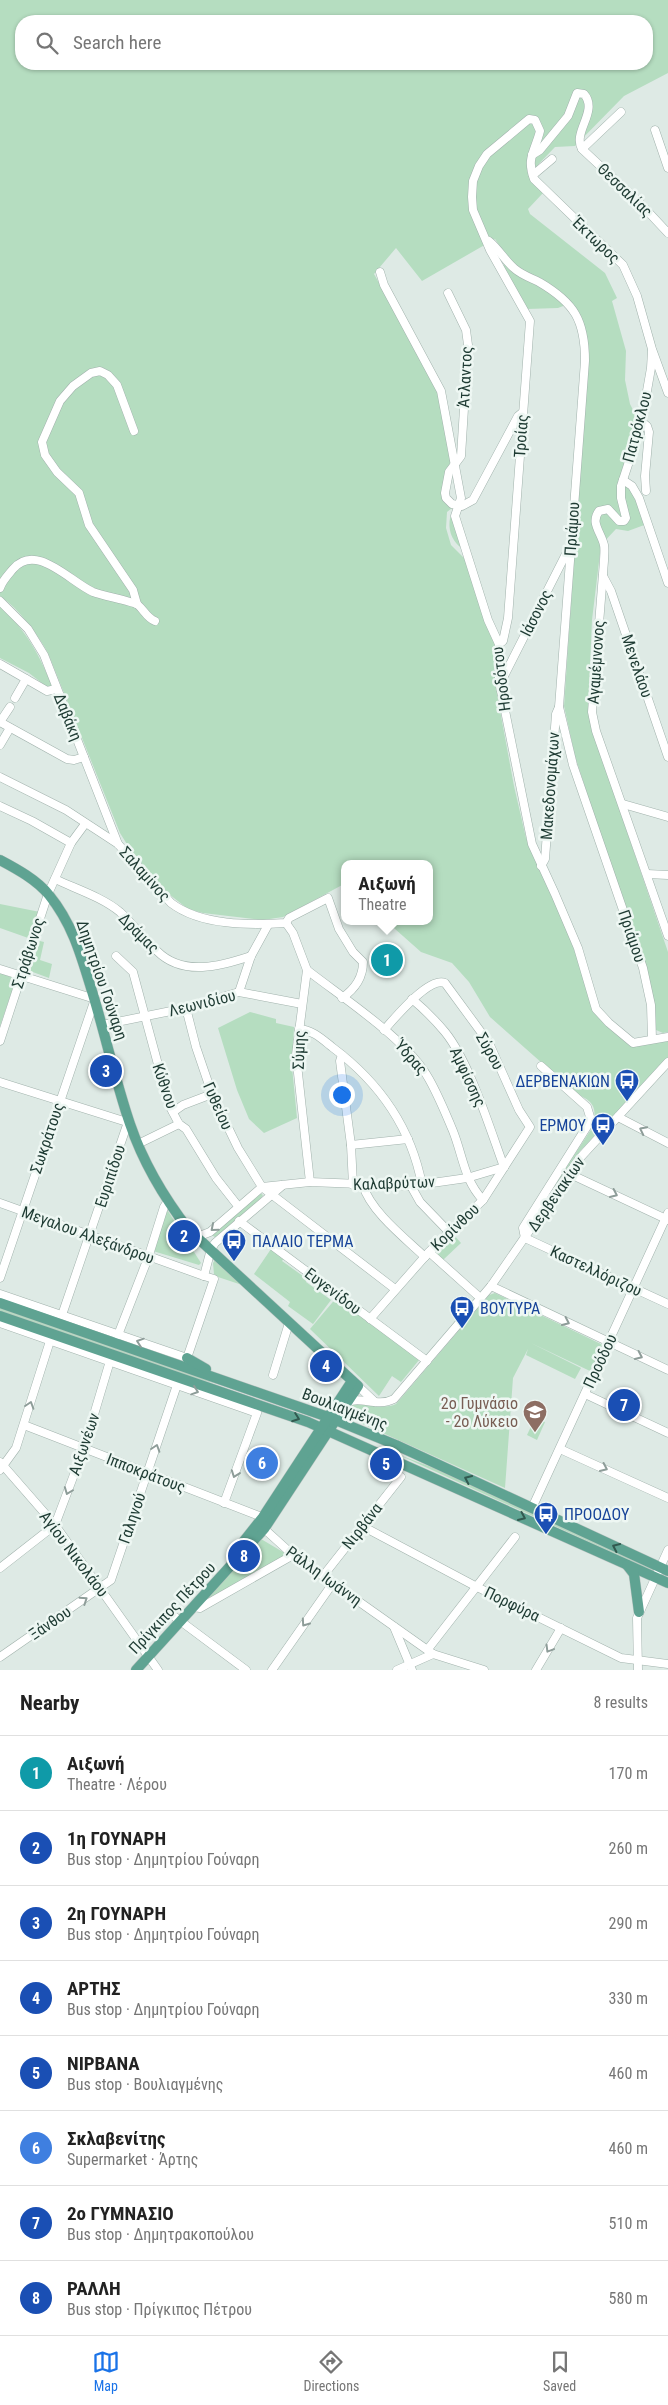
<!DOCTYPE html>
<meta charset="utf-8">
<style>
:root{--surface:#fff;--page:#f2f2f2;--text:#222;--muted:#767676;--line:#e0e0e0;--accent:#1a73e8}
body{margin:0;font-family:"Roboto Condensed",sans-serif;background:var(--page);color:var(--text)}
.you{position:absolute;left:341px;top:1094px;width:18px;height:18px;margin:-12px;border:4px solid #fff;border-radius:50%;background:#1a73e8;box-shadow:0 0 0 8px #1a73e833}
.badge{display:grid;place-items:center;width:32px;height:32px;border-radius:50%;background:var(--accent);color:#fff;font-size:16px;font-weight:700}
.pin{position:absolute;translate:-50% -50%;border:2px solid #fff;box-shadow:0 1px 5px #0006}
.popup{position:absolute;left:341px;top:860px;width:92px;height:65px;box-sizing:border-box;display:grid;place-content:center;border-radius:10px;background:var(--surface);filter:drop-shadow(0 1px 4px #0005);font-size:16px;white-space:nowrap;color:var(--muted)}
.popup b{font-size:19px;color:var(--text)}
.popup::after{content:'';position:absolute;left:50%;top:100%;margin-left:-10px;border:10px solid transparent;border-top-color:var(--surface)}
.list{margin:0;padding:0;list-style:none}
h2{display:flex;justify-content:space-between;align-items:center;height:65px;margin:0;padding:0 20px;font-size:21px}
h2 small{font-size:16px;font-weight:400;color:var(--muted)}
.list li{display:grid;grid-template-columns:32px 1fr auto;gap:15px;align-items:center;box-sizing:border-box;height:75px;padding:0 20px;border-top:1px solid var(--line)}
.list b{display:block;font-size:19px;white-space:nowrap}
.list p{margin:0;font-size:16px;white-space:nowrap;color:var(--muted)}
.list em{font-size:16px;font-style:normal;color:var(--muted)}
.icon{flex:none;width:28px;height:28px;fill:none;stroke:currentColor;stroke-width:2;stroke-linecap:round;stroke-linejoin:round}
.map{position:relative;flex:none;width:668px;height:1670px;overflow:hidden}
.search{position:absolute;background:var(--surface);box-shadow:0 1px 4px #0004;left:15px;right:15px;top:15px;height:55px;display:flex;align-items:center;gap:12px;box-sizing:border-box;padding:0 18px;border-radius:20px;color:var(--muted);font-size:19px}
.sheet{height:665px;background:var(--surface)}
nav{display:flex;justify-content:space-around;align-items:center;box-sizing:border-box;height:70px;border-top:1px solid var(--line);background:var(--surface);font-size:14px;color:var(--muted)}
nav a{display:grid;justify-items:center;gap:2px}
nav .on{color:var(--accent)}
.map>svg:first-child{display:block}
.green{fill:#b5ddc0;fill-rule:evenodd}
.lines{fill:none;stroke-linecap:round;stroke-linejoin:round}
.minor-casing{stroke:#a1b2ac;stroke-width:9}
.major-casing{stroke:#bcc4c2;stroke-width:11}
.minor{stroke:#fff;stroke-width:8}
.major{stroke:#5fa392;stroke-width:10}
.oneway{stroke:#8e9d99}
.oneway2{stroke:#325a50}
.labels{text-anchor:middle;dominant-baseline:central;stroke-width:5;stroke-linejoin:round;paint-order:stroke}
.street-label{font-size:16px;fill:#1e3b33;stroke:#eef7f3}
.transit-label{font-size:16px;fill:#164399;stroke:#eef7f3;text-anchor:start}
.education-label{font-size:16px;fill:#785e54;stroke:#eef7f3;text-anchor:end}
</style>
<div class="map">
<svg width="668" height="1670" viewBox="0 0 668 1670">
<rect width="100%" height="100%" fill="#deeae5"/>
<g class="green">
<path d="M0,0h668v73l-44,23 -49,50 -20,1 -24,25 1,8 11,13 -15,16 2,5 75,59 12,25 -5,3 14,50 -1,29 5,24 9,18 -19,60 14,9 13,33 -19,7 -12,-2 -15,16 -9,75 -3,67 -1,21 4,21 76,223v80l-5,1 -7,-3 -2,-29 -79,-245 -11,-50 24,-350c-2,-21 -3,-37 -17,-53l-13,5 -31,1 -25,-44 9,-2 -16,-24 -73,42 -26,-33 -22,26 67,119 10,67 -9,28v6l10,14 -5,4 -1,16 5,17 17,17 29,86 -3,22 5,35 15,81 12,52 27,57 22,57 16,52 13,20 26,21 38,-6v19l-88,93 -53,76 67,-102c2,-19 0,-23 -17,-31l-87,-77 -21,-35 -17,-19 -31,-11 -35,-31h44v-57h-86v20l-61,33 -20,3 -60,-7 -15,-4 -23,-18 -35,-42 -10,-16 -72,-180c-12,-21 -28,-43 -48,-57zM21,21h626v43h-626z"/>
<path d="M452,515l11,29 -3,3c-9,-8 -12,-18 -10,-29z"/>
<path d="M0,606c27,26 38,46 52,80l-4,2 -19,-15 -29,-15z"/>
<path d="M0,904l40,8 -9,27 -31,-11z"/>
<path d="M40,941l4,1 -4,18 12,4 -3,14 -19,-7z"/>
<path d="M0,973l16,6 -16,47z"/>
<path d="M250,1012l26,7v4l18,4 -2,40 5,51 -33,15 -15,-14 -12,-29 -19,-62z"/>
<path d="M258,1192l5,3 -2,3 -44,40 -6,-3z"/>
<path d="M168,1211l33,52 -2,2 -46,-14 12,-39z"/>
<path d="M453,1234l8,9 -18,17 -9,-9z"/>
<path d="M271,1249l13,9 -2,3 25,18 -1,3 25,18 -18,24 -25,-18 2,-4 -36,-28z"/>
<path d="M215,1260l30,26 -27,-9 -4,-3 -1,-11z"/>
<path d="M495,1293l108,52 -13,26 -59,-28 50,25 -6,11 -49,-24 2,-6 -15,29 -8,110 -149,-67 -6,-8 1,-7c11,-6 30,5 45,-2l93,-109z"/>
<path d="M337,1297l82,63 -18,22 -9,-6 -13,20 -69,-67z"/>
<path d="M0,1308l222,77 -25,-6 -197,-68z"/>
<path d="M535,1418l10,4 -8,18 -10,-5z"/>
<path d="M397,1454l42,16 214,99v2z"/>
<path d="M261,1539l27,16 -84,47z"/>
</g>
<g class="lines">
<defs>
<g id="minor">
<path d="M655,130l13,38"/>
<path d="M582,149l39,-37"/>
<path d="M532,155l8,-5 28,-34 9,-23 7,1c15,17 -12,38 -2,55l57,53 29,31"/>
<path d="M533,175l19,-16"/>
<path d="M489,241c10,8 16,20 26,28 7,6 16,9 24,13 36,21 46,39 46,79l-26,346 14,58 70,203 8,37 1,34"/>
<path d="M380,272l4,13 57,106 20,107 -6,18 33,104 11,24v37l33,163 23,50 23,54 18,61 13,14 24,20 35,-6"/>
<path d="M448,293l18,37 2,15 -7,111 -12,16 -4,21 1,5 6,6 10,2 11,-6 45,-84 5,-4"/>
<path d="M652,351l-1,17 -10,57 -20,61v12l5,20 -2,3h-5l-11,-12 -9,2c-9,12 2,21 5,34 1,5 0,11 0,16l-12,151 4,19 72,205"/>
<path d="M642,422l5,4 2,6 -4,44 1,15"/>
<path d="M134,431l-17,-46 -9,-10 -8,-4 -9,2 -18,13 -13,15 -18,41 3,13 12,17 22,21 10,32 44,65 4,14"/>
<path d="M623,480l9,6 7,12 29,85"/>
<path d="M603,576l8,15 57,166"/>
<path d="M0,588c2,-7 8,-13 13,-19 23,-27 56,12 80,23 10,4 40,9 45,13 6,5 9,13 17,16"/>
<path d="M0,601l28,28 16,26 74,189"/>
<path d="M499,644l4,-3 5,-23 22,-297 -40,-71 -17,-40 -1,-13 1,-16 6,-15 8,-12 42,-35 6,1 5,11c-5,20 -14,27 -6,48l89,86 14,31 15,53 16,44"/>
<path d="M0,664l47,27 9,-2"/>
<path d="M499,681l4,-3 66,-130"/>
<path d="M15,698l11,-19"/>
<path d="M0,722l67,37 7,1 10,-3"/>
<path d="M0,722l10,-15"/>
<path d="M0,745l10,-17"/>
<path d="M0,777l66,33 52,34 53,59c30,23 79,22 115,20l3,-5 39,-20 11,31 14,23 10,10c0,16 -8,27 -21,36"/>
<path d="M623,804l45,13"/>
<path d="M0,806l32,15 39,22"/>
<path d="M541,866l4,-7 11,-145 3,-7"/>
<path d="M647,874l21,1"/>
<path d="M55,879c21,10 47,18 65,33 13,12 24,27 37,39 26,26 64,15 94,5"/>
<path d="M286,923l7,10 14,37 -11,85 14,127"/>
<path d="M116,956l17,16 36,133 10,19 7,5 30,49 22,28"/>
<path d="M0,969l95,30 -95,279"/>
<path d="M307,970c37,29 100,69 122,109 9,16 17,35 24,52 10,25 11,49 30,69"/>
<path d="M239,992l12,-36 17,-31"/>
<path d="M412,999c12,10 23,21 33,33 25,31 45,97 59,135"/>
<path d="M186,1008l10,39 16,47 26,54 24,39 133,102"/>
<path d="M102,1025l84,-17 53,-16 63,12"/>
<path d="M299,1029c14,1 23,10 33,18 47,35 79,80 90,138"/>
<path d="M0,1041l48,-147 23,-51 14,-19"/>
<path d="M342,1055l-2,6 11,84 2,40"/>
<path d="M541,1066l46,41 4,13 -68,108 2,10 143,66"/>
<path d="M0,1082l130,41"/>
<path d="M173,1112l10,-7 29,-11"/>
<path d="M618,1117l50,26"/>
<path d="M138,1144l41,-20"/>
<path d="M351,1145l57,-6"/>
<path d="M570,1174l98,46"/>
<path d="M363,1185c7,26 43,54 62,72"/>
<path d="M411,1186l9,16 29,30"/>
<path d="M0,1203l204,73"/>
<path d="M239,1221l188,140"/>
<path d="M197,1237l13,-5 52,-45 48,-5 101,4 56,-8 37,-11"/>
<path d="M429,1252l48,43"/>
<path d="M491,1286l177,84"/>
<path d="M0,1294l187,64 27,-79 -10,-3 7,-27 4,-6 68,-58"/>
<path d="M62,1315l66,-193"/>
<path d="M370,1319l59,-67 54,-52 47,-73 -11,-17 -30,-67 -44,-60c-16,-7 -51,36 -61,47"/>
<path d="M0,1323l257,90 -33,90"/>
<path d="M118,1335l30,-77 16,-51 4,-6"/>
<path d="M273,1375l16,-52"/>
<path d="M358,1386l17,16"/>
<path d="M585,1394l83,39"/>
<path d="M347,1403c13,-8 29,5 47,-4l97,-113 88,-127 89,-97"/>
<path d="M24,1425l243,94"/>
<path d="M560,1449l108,49"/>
<path d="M0,1462l55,63 103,145"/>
<path d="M0,1470l16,-22 34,-107"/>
<path d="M532,1508l136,-295"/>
<path d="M260,1525l33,30 140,99 51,16"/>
<path d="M362,1526l115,61 144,71 47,6"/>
<path d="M0,1568l55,-43 29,-77 26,-87"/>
<path d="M323,1576l78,-99"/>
<path d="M193,1607l7,1 93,-53"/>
<path d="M175,1617l71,53"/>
<path d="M394,1627l18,43"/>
<path d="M428,1649l87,-112"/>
<path d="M0,1657l111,-77 66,-195"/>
<path d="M272,1670l61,-87"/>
<path d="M397,1670l36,-16"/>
<path d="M536,1670l25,-42"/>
<path d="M638,1670l-1,-52 31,-68"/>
</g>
<g id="major">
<path d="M0,860c17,9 37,20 49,35 23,28 32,60 42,93 14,45 24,92 39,136 13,38 35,75 59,106l169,156 -94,143 -128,141"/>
<path d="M0,1303l328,114 68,28 272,126"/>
<path d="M0,1316l308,106 360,161"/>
<path d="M187,1358l19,11"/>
<path d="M236,1551l27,-34 89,-136"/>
<path d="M627,1565l7,9 5,38"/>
</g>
</defs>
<use href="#minor" class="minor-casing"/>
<use href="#major" class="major-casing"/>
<use href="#minor" class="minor"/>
<use href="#major" class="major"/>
</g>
<defs><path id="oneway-chevron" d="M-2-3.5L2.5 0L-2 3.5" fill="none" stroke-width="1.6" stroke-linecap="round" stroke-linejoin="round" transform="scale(1.25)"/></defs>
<g class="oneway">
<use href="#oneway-chevron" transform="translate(643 1130) rotate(-153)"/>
<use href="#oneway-chevron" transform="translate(614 1194) rotate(25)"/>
<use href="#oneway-chevron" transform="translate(214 1228) rotate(140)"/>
<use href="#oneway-chevron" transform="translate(566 1322) rotate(25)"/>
<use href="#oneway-chevron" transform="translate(140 1342) rotate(-161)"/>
<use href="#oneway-chevron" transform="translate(639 1356) rotate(25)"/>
<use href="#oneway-chevron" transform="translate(195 1391) rotate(19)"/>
<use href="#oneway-chevron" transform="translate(30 1405) rotate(-72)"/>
<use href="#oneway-chevron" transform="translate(156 1448) rotate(-72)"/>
<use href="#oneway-chevron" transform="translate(604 1468) rotate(25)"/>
<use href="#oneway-chevron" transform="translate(235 1474) rotate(110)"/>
<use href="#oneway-chevron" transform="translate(68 1491) rotate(111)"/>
<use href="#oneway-chevron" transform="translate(84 1600) rotate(-34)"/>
<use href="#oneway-chevron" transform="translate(305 1623) rotate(125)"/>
<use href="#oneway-chevron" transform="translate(549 1649) rotate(121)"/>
</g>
<g class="oneway2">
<use href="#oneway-chevron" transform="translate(296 1418) rotate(20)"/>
<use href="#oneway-chevron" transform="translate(468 1479) rotate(-155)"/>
<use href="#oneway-chevron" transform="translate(522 1517) rotate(24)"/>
<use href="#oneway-chevron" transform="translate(616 1547) rotate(-155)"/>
</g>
<defs>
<symbol id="bus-pin" viewBox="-11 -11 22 30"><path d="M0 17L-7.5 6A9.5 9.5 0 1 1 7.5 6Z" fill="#1a4fb4" stroke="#eef7f3"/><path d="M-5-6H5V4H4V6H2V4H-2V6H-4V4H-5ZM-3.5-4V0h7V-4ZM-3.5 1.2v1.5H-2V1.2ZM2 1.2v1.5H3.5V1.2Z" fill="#fff"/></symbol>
<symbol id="school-pin" viewBox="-11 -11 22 30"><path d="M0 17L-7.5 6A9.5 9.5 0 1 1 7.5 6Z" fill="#8d6e63" stroke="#eef7f3"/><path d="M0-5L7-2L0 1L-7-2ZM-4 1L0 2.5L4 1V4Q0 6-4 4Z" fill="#fff"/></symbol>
</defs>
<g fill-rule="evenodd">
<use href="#bus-pin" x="613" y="1067" width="28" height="38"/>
<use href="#bus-pin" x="589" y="1111" width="28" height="38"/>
<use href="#bus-pin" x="220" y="1227" width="28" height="38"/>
<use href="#bus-pin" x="448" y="1294" width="28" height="38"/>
<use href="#school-pin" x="521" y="1398" width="28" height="38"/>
<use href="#bus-pin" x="532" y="1500" width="28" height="38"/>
</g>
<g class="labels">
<g class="street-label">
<text transform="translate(625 190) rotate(44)">Θεσσαλίας</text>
<text transform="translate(596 240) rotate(44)">Έκτωρος</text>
<text transform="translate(465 377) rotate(-87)">Άτλαντος</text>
<text transform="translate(637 427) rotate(-75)">Πατρόκλου</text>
<text transform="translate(521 436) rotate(-86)">Τροίας</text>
<text transform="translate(572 529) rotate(-86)">Πριάμου</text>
<text transform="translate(536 613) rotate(-63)">Ιάσονος</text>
<text transform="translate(596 662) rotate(-86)">Αγαμέμνονος</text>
<text transform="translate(637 666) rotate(71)">Μενελάου</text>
<text transform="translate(501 679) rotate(-97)">Ηροδότου</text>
<text transform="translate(68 717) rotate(68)">Δαβάκη</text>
<text transform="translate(550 786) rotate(-86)">Μακεδονομάχων</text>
<text transform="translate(145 874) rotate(48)">Σαλαμίνος</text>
<text transform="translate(139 933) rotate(45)">Δράμας</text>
<text transform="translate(632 936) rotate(71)">Πριάμου</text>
<text transform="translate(28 953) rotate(-72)">Στράβωνος</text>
<text transform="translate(102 980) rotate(71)">Δημητρίου Γούναρη</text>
<text transform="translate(202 1003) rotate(-14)">Λεωνιδίου</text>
<text transform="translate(299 1050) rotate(-88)">Σύμης</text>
<text transform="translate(490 1051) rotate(61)">Σύρου</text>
<text transform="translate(411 1057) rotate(49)">Ύδρας</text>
<text transform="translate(468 1077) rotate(65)">Αμφίσσης</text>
<text transform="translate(165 1086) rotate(71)">Κύθνου</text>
<text transform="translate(218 1106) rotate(66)">Γυθείου</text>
<text transform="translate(47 1138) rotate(-71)">Σωκράτους</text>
<text transform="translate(110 1176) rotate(-72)">Ευριπίδου</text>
<text transform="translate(394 1183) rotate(-2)">Καλαβρύτων</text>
<text transform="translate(556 1194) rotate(-55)">Δερβενακίων</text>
<text transform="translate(455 1227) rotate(-44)">Κορίνθου</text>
<text transform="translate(88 1235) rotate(20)">Μεγαλου Αλεξάνδρου</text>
<text transform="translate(596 1271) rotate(25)">Καστελλόριζου</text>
<text transform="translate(333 1291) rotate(37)">Ευγενίδου</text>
<text transform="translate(600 1361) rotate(-65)">Προόδου</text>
<text transform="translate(345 1409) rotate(21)">Βουλιαγμένης</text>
<text transform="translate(84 1444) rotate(-71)">Αιξωνέων</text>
<text transform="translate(146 1473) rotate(21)">Ιπποκράτους</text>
<text transform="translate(132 1518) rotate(-71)">Γαληνού</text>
<text transform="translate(362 1526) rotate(-52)">Νιρβάνα</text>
<text transform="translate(74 1554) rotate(53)">Αγίου Νικολάου</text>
<text transform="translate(324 1576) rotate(36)">Ράλλη Ιωάννη</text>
<text transform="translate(512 1604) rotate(26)">Πορφύρα</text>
<text transform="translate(172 1608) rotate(-47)">Πρίγκιπος Πέτρου</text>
<text transform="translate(50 1623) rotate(-34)">Ξάνθου</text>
</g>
<g class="transit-label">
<text x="610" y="1081" text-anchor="end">ΔΕΡΒΕΝΑΚΙΩΝ</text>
<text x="586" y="1125" text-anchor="end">ΕΡΜΟΥ</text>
<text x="252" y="1241">ΠΑΛΑΙΟ ΤΕΡΜΑ</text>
<text x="480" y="1308">ΒΟΥΤΥΡΑ</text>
<text x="564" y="1514">ΠΡΟΟΔΟΥ</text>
</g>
<g class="education-label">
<text x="518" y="1403">2ο Γυμνάσιο<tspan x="518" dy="18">- 2ο Λύκειο</tspan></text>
</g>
</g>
</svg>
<div class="you"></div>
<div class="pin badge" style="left:387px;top:960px;background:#0f9aa8">1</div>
<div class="popup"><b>Αιξωνή</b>Theatre</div>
<div class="pin badge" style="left:184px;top:1236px;background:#1a4fb4">2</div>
<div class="pin badge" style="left:106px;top:1071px;background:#1a4fb4">3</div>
<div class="pin badge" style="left:326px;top:1366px;background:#1a4fb4">4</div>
<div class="pin badge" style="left:386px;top:1464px;background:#1a4fb4">5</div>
<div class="pin badge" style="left:262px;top:1463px;background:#3f7fe0">6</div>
<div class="pin badge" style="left:624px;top:1405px;background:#1a4fb4">7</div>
<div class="pin badge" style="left:244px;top:1556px;background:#1a4fb4">8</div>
<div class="search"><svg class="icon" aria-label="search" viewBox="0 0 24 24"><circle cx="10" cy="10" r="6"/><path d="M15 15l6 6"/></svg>Search here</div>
</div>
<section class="sheet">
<h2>Nearby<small>8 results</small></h2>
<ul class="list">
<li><span class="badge" style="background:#0f9aa8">1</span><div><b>Αιξωνή</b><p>Theatre · Λέρου</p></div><em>170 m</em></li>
<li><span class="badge" style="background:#1a4fb4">2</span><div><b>1η ΓΟΥΝΑΡΗ</b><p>Bus stop · Δημητρίου Γούναρη</p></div><em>260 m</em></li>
<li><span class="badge" style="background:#1a4fb4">3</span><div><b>2η ΓΟΥΝΑΡΗ</b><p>Bus stop · Δημητρίου Γούναρη</p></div><em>290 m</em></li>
<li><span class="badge" style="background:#1a4fb4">4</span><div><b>ΑΡΤΗΣ</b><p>Bus stop · Δημητρίου Γούναρη</p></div><em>330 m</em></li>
<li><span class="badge" style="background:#1a4fb4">5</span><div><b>ΝΙΡΒΑΝΑ</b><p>Bus stop · Βουλιαγμένης</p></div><em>460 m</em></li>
<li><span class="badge" style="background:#3f7fe0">6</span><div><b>Σκλαβενίτης</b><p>Supermarket · Άρτης</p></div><em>460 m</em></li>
<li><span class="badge" style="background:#1a4fb4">7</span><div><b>2ο ΓΥΜΝΑΣΙΟ</b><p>Bus stop · Δημητρακοπούλου</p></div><em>510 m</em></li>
<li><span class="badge" style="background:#1a4fb4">8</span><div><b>ΡΑΛΛΗ</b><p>Bus stop · Πρίγκιπος Πέτρου</p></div><em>580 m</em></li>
</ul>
</section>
<nav>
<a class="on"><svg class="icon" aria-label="map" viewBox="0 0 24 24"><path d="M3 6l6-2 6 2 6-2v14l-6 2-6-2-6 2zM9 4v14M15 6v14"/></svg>Map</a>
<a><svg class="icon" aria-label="directions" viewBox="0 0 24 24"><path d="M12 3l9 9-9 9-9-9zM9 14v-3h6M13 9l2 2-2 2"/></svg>Directions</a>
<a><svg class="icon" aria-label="saved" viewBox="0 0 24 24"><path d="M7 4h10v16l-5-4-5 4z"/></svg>Saved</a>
</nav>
